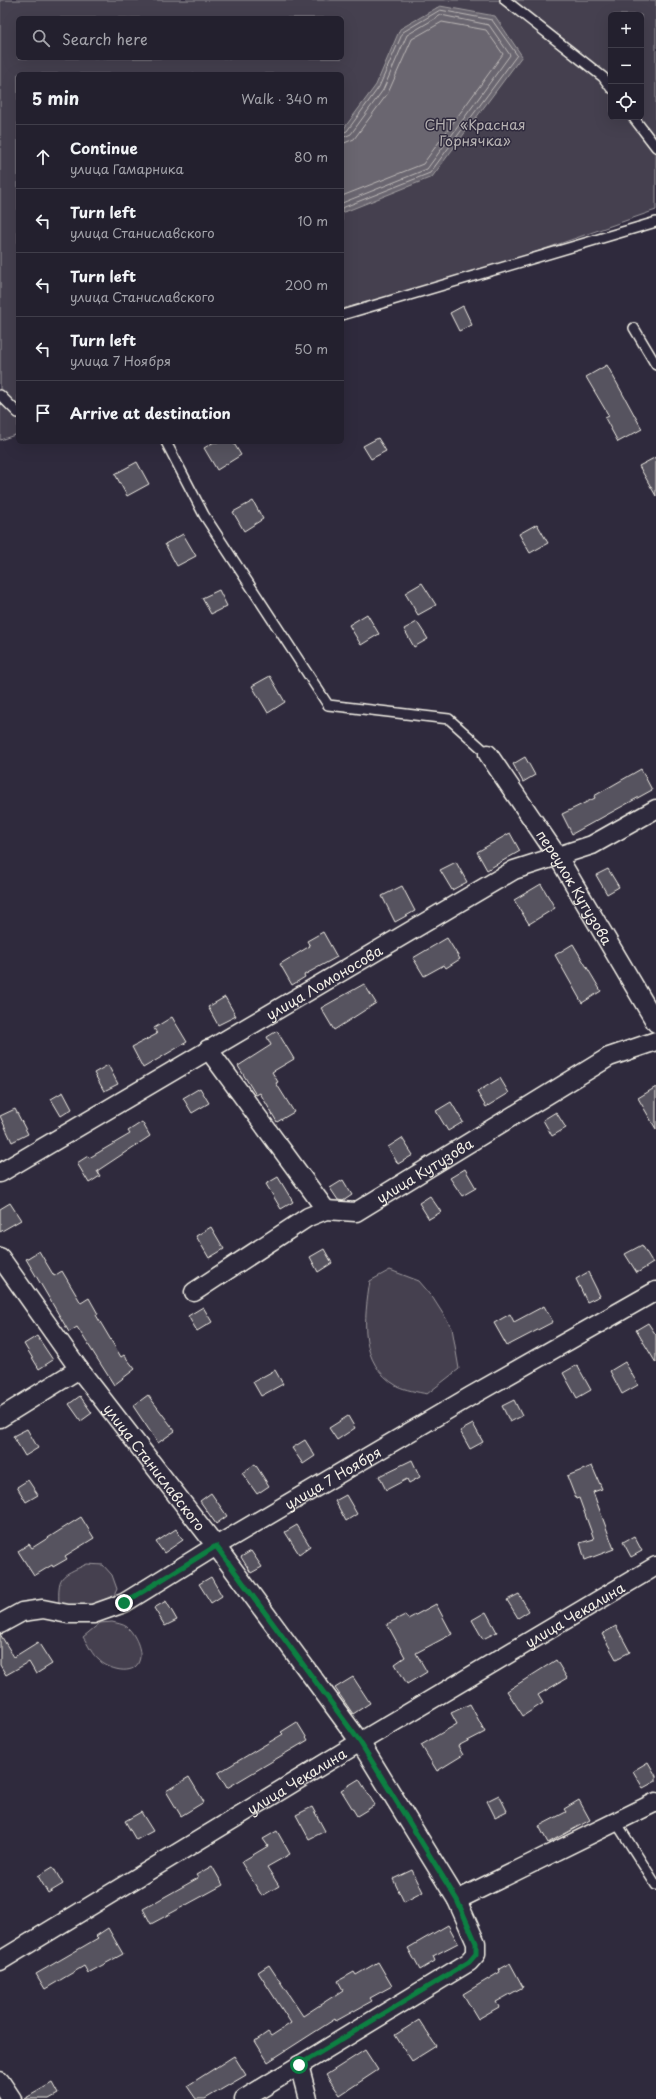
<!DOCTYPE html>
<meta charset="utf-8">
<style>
:root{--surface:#23202e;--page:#2f2d3a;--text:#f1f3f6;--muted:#a3a3aa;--line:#403e4a}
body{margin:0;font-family:"Playpen Sans",sans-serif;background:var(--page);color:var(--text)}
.controls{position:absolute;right:12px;top:12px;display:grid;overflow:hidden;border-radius:6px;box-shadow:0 4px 16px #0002}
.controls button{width:36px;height:36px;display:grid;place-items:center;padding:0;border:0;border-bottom:1px solid var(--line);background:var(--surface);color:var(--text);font:20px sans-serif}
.stop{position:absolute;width:12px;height:12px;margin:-9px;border:3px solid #0b8043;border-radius:50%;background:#fff}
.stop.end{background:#0b8043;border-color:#fff;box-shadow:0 1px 4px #0008}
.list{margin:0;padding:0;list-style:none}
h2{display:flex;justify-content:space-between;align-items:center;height:52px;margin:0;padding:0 16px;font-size:17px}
h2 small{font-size:13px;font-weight:400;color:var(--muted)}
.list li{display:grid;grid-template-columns:26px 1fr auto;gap:12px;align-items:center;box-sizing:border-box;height:64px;padding:0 16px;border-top:1px solid var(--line)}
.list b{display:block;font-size:15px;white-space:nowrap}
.list p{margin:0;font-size:13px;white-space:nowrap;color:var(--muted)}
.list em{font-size:13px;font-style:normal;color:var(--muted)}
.icon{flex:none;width:22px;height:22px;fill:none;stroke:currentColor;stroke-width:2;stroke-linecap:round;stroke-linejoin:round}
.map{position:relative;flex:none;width:656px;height:2099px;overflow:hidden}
.search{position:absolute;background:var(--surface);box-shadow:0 4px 16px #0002;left:16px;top:16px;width:328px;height:44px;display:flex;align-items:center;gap:10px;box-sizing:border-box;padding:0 14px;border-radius:6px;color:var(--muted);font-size:15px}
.panel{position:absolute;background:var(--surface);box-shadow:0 4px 16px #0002;left:16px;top:72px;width:328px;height:372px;border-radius:6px}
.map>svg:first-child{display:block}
.green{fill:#454050;stroke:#9c989c;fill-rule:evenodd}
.water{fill:#6a6670;stroke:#a19ea0}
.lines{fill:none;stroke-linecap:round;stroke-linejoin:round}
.shore{stroke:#bdb9b8;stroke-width:1}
.building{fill:#56525f;stroke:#f4f1e8}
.service-casing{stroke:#f4f1e8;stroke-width:12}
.minor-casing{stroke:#f4f1e8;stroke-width:21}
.service{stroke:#2f2a3d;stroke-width:9}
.minor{stroke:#2f2a3d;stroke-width:18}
.route{stroke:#0b8043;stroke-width:5}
.labels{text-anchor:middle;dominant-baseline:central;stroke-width:3;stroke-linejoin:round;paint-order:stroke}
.park-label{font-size:14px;fill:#b7b3b3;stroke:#2f2a3d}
.street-label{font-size:14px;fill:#f4f1e8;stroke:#2f2a3d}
</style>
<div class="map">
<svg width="656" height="2099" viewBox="0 0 656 2099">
<rect width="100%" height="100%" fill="#2f2a3d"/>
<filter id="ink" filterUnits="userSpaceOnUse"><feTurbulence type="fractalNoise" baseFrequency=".025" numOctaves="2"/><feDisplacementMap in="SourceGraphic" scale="8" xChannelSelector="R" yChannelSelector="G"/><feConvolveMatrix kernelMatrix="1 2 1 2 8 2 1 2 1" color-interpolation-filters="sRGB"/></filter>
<g filter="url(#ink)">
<g class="green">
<path d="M0,0h656v210l-314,110v-246h-324v360l-18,6zM611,15h30v102h-30zM18,18h324v40h-324z"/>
<path d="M390,1270l29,11 12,14 21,33 7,41 -32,25c-9,-2 -22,-4 -30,-8 -39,-23 -33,-67 -27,-105z"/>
<path d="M87,1564l16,1 9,10 5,14 -4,9 -8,7 -46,1c-1,-31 0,-29 28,-42z"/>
<path d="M112,1622c4,1 11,2 15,5 8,7 16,24 12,34 -5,16 -32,8 -40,-1 -7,-5 -11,-16 -16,-23l17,-14z"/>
</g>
<path class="water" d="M440,6l55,10 27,40 -90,121 -90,36v-82l34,-46 24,-56z"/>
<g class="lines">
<g class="shore">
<path d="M342,133l5,-2 32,-44 24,-55 37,-22 52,10 25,35 -87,118 -88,35"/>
<path d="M342,138l9,-4 32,-44 24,-55 34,-20 48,10 21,30 -83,114 -85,34"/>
<path d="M342,144l12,-5 34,-46 24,-54 30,-17 44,8 17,24 -80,110 -81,32"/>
</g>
</g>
<g class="building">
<path d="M463,306l9,19 -13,6 -9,-18z"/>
<path d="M607,365l35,64 -24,13 -13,-24 4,-2 -23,-39z"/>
<path d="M378,438l8,13 -15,8 -8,-13z"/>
<path d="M214,442h19l8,13 -24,15 -13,-22z"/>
<path d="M656,457v39l-17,-30z"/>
<path d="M137,462l12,22 -22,12 -12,-22z"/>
<path d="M253,501l10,18 -19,12 -11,-19z"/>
<path d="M537,524l11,19 -18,10 -11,-19z"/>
<path d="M183,534l13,22 -19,10 -12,-22z"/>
<path d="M422,583l14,22 -18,10 -13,-22z"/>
<path d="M219,590l8,16 -16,8 -9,-16z"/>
<path d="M367,614l12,20 -18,11 -12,-20z"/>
<path d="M417,622l11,17 -14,8 -10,-18z"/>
<path d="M270,676l15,26 -17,11 -16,-27z"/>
<path d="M525,757l10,18 -12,7 -10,-18z"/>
<path d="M641,769l11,21 -80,44 -10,-20 33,-16 -1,-2z"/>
<path d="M510,833l10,18 -33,19 -10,-18z"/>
<path d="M456,862l11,20 -15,8 -12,-20z"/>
<path d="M608,869l11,18 -12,7 -11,-19z"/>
<path d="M541,884l14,24 -26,16 -15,-24z"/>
<path d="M402,886l13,25 -20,11 -13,-26z"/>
<path d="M323,932l14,25 -33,18 1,2 -13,8 -12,-21 30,-18 -3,-5z"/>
<path d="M447,938l13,21 -14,9 -2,-3 -20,11 -11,-18z"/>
<path d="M573,944l28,47 -19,12 -27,-48z"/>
<path d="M364,984l12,19 -42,27 -13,-22z"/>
<path d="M225,997l11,19 -18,9 -10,-18z"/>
<path d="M172,1017l15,25 -44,26 -11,-21 25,-13 -3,-6z"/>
<path d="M277,1031l17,28 -22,13 6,10 -2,1 18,29 -17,10 -17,-29 -4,2 -18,-29 33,-21 -4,-8z"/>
<path d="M108,1065l10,19 -14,7 -10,-18z"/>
<path d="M500,1078l9,15 -23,14 -9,-15z"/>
<path d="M656,1087v42l-18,-31z"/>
<path d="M200,1088l9,15 -17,10 -9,-15z"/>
<path d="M63,1092l9,17 -11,7 -10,-17z"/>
<path d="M451,1102l12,20 -15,9 -12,-20z"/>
<path d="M15,1109l13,25 -16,8 -12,-26z"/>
<path d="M556,1112l10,16 -14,8 -9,-16z"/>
<path d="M142,1122l8,14 -53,35 3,5 -11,7 -12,-20 11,-7 1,2 41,-24 -2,-3z"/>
<path d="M402,1138l11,17 -15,9 -10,-17z"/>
<path d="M465,1169l11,19 -14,8 -12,-18z"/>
<path d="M278,1177l15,25 -12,7 -15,-25z"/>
<path d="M343,1180l9,15 -9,6 -5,-1 -8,-12z"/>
<path d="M430,1196l11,16 -12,7 -10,-16z"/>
<path d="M10,1203l11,17 -21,12v-23z"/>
<path d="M211,1227l13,22 -15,9 -13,-22z"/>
<path d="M642,1245l11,18 -16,10 -12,-19z"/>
<path d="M324,1249l8,14 -14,9 -8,-15z"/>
<path d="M39,1251l15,25 8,-5 19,32 8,-5 9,16 -2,1 25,42 3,-2 11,14 -21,16 -37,-58 -8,5 -43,-73z"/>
<path d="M588,1272l12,24 -13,6 -11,-23z"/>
<path d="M544,1306l9,16 -46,24 -13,-23 16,-9 4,8z"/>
<path d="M203,1307l9,15 -15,9 -9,-15z"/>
<path d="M648,1323l8,12v28l-20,-33z"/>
<path d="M37,1336l16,24 -14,9 -15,-25z"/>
<path d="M625,1362l13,23 -16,9 -12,-23z"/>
<path d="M577,1365l14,25 -14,8 -14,-25z"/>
<path d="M275,1370l8,14 -22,12 -8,-14z"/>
<path d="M148,1395l27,36 -17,12 -25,-37z"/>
<path d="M80,1396l12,17 -11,8 -12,-17z"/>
<path d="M514,1400l8,16 -12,6 -8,-16z"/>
<path d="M348,1416l7,12 -18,12 -8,-12z"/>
<path d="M473,1424l10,18 -13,7 -10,-18z"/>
<path d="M27,1429l11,19 -13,8 -12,-20z"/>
<path d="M305,1440l10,16 -12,8 -11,-16z"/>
<path d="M412,1460l8,17 -11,6 -2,-4 -21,11 -7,-14z"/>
<path d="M255,1464l14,22 -12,8 -15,-21z"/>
<path d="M592,1466l10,23 -9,3 21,57 -29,11 -5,-17 14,-4 -15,-41 -3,1 -9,-23z"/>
<path d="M28,1480l10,15 -12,7 -9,-15z"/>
<path d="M211,1493l16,23 -11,8 -16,-23z"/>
<path d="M346,1495l11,19 -11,7 -11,-20z"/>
<path d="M81,1517l13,21 -29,18 2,3 -14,8 -1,-2 -18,11 -16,-25 11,-7 3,4z"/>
<path d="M297,1525l13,21 -11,8 -14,-22z"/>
<path d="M176,1529l7,11 -19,13 -8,-11z"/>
<path d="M634,1536l8,15 -11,6 -8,-15z"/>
<path d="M251,1551l11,16 -11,6 -10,-16z"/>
<path d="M211,1577l11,19 -11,7 -12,-19z"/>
<path d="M519,1594l10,17 -11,7 -11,-18z"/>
<path d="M166,1601l11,19 -12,6 -11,-18z"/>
<path d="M436,1604l16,30 -36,19 11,19 -20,12 -12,-20 10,-7 -18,-33 18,-9 3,4z"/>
<path d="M486,1612l11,20 -14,7 -11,-19z"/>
<path d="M616,1626l14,26 -14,7 -14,-25z"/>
<path d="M0,1634l14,23 24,-15 14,22 -16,10 -7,-12 -23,13 -6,-10z"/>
<path d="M556,1660l11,18 -29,17 5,8 -20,13 -16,-25z"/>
<path d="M353,1677l17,26 -17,11 -18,-26z"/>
<path d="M470,1704l15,28 -27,14 5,9 -26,16 -16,-26 36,-21 -6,-11z"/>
<path d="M297,1722l11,18 -81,48 -9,-15 65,-39 -2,-2z"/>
<path d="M648,1762l8,14v5l-13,7 -10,-17z"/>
<path d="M189,1777l15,25 -23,14 -15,-25z"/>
<path d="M359,1779l16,26 -18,11 -16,-26z"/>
<path d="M499,1795l8,16 -12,6 -8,-16z"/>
<path d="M579,1800l11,20 -42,23 -9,-17 27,-14 -2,-3z"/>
<path d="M312,1807l13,24 -16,8 -13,-24z"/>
<path d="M141,1812l12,19 -17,9 -11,-19z"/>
<path d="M277,1831l13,23 -23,13 12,19 -17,10 -21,-34 27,-16 -5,-7z"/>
<path d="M212,1866l11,19 -72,39 -8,-15 55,-31 -2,-3z"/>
<path d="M53,1867l10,17 -15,9 -10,-17z"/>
<path d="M412,1870l11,22 -19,10 -11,-23z"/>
<path d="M448,1925l10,18 -25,13 2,5 -15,9 -12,-22z"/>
<path d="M108,1928l15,26 -35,19 -4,-7 -39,23 -9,-15 62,-36 -2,-2z"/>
<path d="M378,1962l14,24 -22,12 2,3 -36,20 -1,-2 -67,43 -13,-21 13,-9 3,4 20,-13 -33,-51 11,-7 34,51 40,-26 -5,-9 16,-9 2,3z"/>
<path d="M510,1963l13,24 -27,15 3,5 -21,12 -15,-25 37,-22 -1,-3z"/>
<path d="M419,2020l17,26 -24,15 -17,-26z"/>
<path d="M365,2050l13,20 -38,25 -14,-20z"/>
<path d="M234,2056l12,19 -41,24h-9l-9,-13z"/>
<path d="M52,2083l6,11 -9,5h-25z"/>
</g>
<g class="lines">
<defs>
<g id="service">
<path d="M505,0l98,77 8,11"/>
<path d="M633,117l23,30"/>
<path d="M342,315l314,-93"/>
<path d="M634,328l22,37"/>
<path d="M0,395l18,18"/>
<path d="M166,442l38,73 124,190 121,14 39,35"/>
<path d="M616,1822l40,63"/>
</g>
<g id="minor">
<path id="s1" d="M488,754l70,103 98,166"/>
<path d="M208,1049l118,161"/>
<path id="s2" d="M0,1173l514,-303 78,-25 64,-36"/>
<path id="s3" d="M0,1257l79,112 137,177 144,196 97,158 19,43v11l-7,8 -225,137"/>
<path id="s4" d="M194,1292l114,-75 18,-7 30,2 253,-155 47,-16"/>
<path d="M0,1418l79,-49"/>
<path id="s5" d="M0,1624l22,-12 21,-3 25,5h25l31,-11 92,-57 255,-150 185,-105"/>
<path d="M457,1900l199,-98"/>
<path id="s6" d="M0,1961l360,-219 296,-176"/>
<path d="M299,2065l9,34"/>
<path d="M0,2081l12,18"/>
</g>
</defs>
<use href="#service" class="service-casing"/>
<use href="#minor" class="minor-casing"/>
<use href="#service" class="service"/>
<use href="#minor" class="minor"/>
</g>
</g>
<g class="lines" filter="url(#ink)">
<path class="route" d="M124,1603l92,-57 144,196 97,158 19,43v11l-7,8 -170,103"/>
</g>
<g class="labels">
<g class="park-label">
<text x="475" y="124">СНТ «Красная<tspan x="475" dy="16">Горнячка»</tspan></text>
</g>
<g class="street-label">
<text stroke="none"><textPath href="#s1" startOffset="159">переулок Кутузова</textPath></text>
<text stroke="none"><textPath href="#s2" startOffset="376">улица Ломоносова</textPath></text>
<text stroke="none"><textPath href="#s4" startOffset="266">улица Кутузова</textPath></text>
<text stroke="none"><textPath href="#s3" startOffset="261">улица Станиславского</textPath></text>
<text stroke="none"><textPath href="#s5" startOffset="373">улица 7 Ноября</textPath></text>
<text stroke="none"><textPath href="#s6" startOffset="671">улица Чекалина</textPath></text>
<text stroke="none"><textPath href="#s6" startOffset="347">улица Чекалина</textPath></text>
</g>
</g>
</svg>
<div class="controls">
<button>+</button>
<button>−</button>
<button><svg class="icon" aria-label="locate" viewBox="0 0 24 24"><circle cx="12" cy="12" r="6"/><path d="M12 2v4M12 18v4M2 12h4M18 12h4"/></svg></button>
</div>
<div class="stop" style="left:299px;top:2065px"></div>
<div class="stop end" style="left:124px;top:1603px"></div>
<div class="search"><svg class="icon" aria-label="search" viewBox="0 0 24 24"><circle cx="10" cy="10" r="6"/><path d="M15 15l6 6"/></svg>Search here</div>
<section class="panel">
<h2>5 min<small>Walk · 340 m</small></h2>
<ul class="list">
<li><svg class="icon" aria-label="ahead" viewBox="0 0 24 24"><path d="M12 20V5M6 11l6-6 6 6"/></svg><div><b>Continue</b><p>улица Гамарника</p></div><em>80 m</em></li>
<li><svg class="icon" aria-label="left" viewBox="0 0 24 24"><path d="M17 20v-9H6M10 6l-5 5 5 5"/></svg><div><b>Turn left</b><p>улица Станиславского</p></div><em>10 m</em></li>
<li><svg class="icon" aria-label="left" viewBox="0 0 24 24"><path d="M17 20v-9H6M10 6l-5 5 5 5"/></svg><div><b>Turn left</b><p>улица Станиславского</p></div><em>200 m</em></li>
<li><svg class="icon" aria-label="left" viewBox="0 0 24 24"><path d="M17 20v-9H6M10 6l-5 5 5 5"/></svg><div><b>Turn left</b><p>улица 7 Ноября</p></div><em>50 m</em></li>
<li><svg class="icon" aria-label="arrive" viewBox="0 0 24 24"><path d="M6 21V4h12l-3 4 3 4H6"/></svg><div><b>Arrive at destination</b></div></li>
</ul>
</section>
</div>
